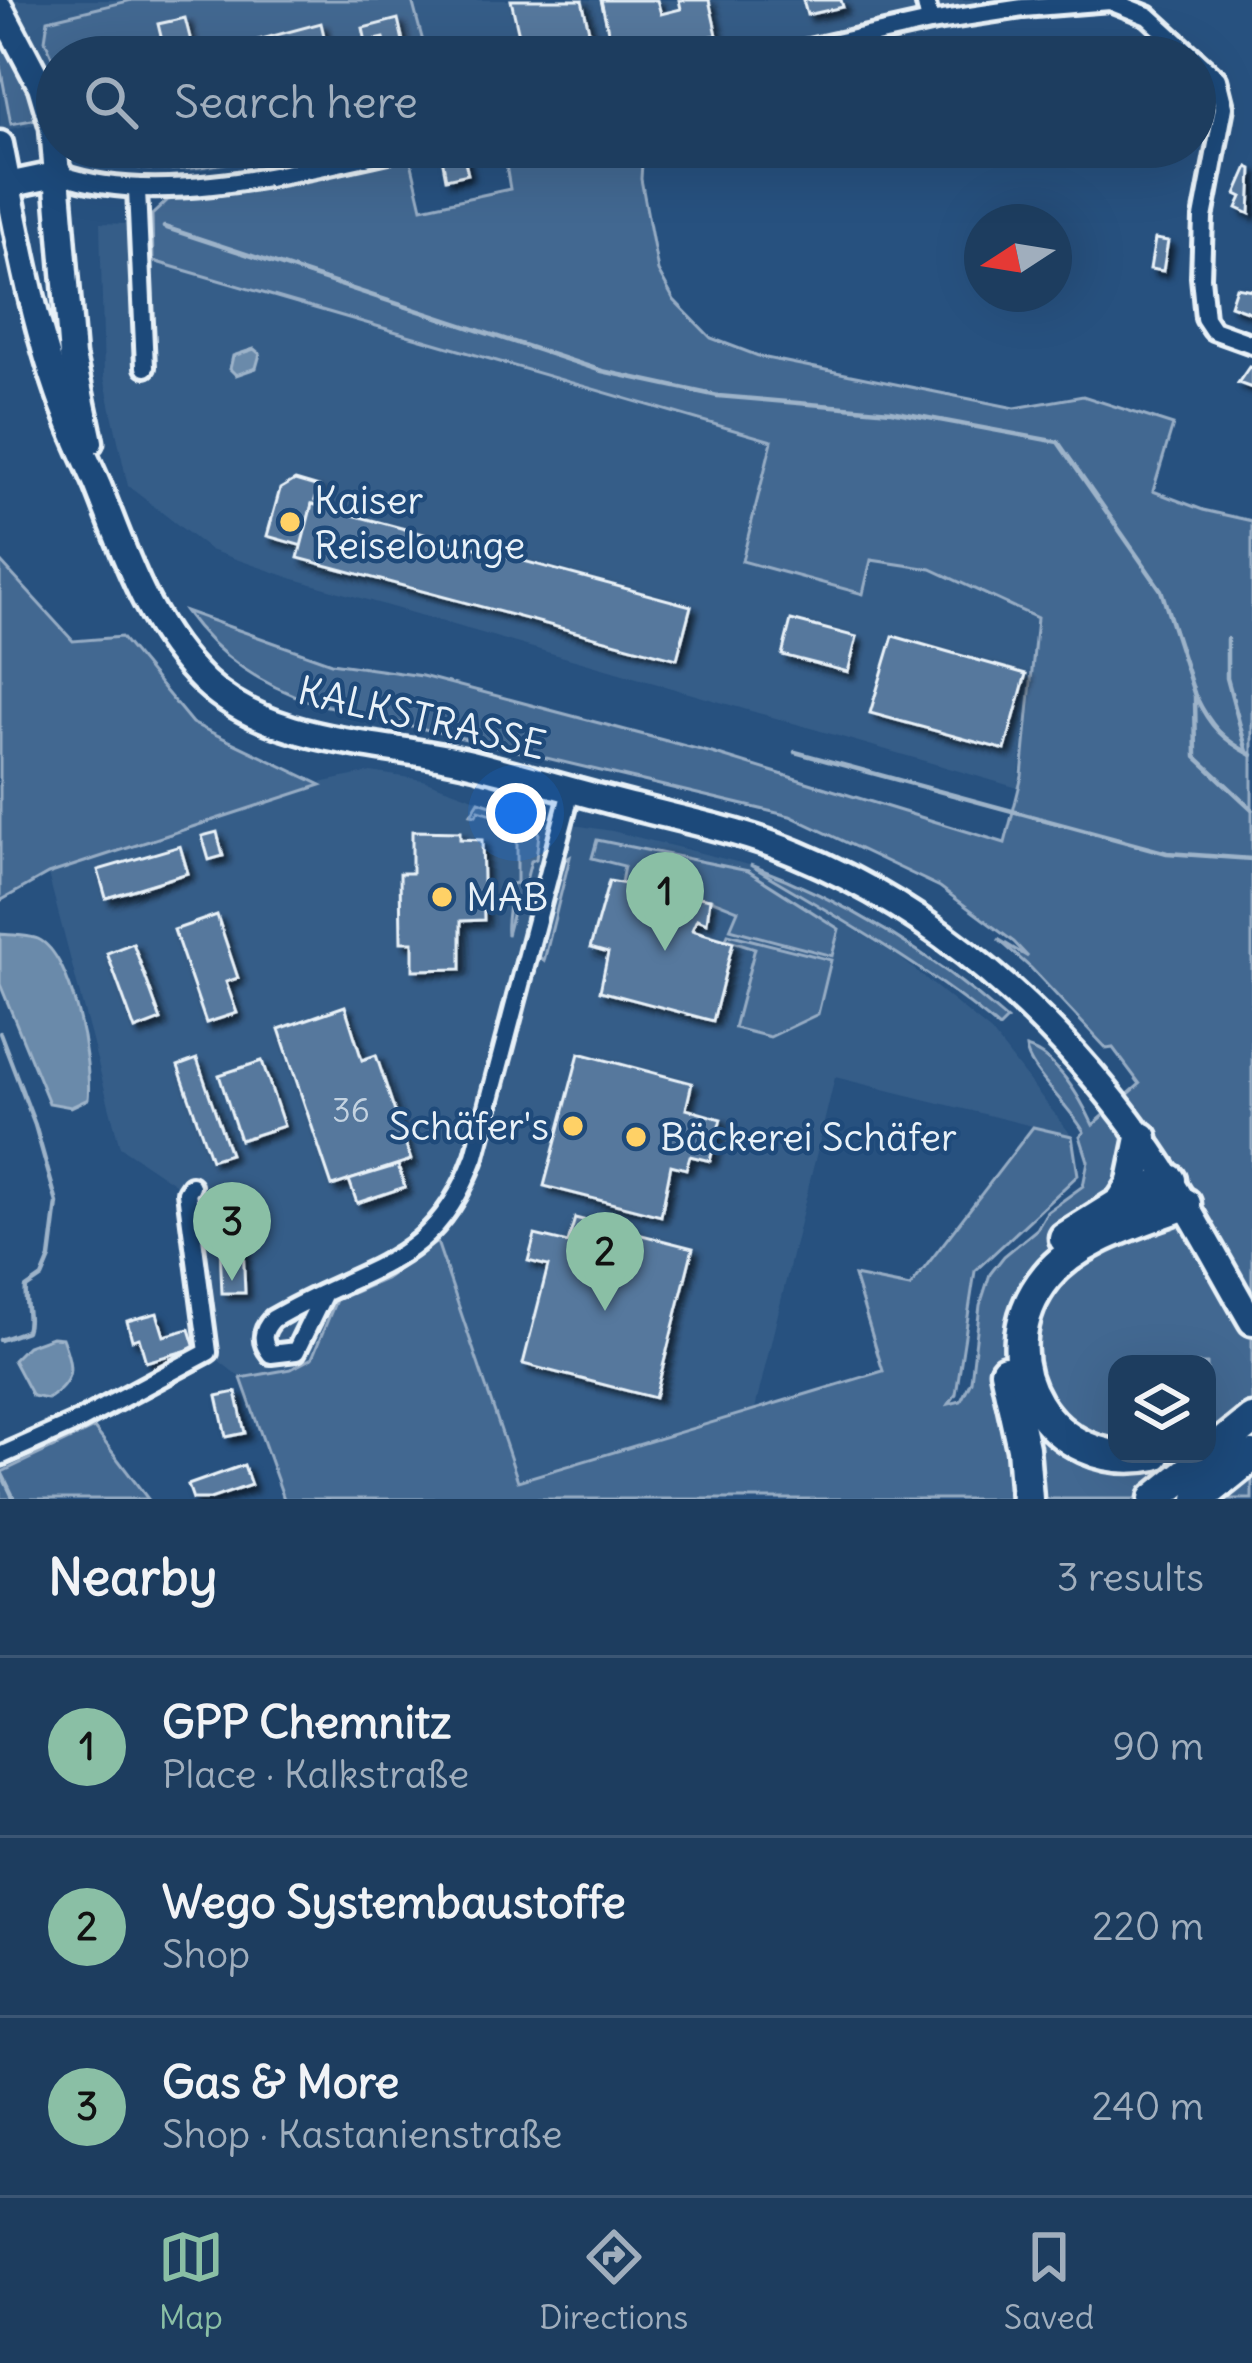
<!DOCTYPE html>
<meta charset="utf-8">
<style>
:root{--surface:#1d3d5f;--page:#254465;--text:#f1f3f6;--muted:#a0aebd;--line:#3b5674;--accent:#8abfa5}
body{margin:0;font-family:Delius,sans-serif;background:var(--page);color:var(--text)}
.controls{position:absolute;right:36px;bottom:36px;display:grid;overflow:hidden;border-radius:24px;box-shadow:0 12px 48px #0002}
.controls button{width:108px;height:108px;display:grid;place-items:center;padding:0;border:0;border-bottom:3px solid var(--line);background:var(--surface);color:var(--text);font:60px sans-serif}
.compass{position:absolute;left:964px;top:204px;width:108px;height:108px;border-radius:50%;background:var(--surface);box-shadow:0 12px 48px #0002;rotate:258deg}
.you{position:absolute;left:516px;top:813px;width:42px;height:42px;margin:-30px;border:9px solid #fff;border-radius:50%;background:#1a73e8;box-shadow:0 0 0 18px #1a73e833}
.badge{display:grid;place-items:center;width:78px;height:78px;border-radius:50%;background:var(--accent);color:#111;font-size:39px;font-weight:700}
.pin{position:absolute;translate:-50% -99px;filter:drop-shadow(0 3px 6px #0008)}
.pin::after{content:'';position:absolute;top:63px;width:42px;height:36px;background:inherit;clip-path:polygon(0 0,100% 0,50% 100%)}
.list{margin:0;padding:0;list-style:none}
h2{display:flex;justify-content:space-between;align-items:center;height:156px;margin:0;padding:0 48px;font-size:51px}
h2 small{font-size:39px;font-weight:400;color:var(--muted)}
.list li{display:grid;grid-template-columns:78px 1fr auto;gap:36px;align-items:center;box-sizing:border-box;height:180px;padding:0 48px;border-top:3px solid var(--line)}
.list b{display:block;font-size:45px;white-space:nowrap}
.list p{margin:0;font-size:39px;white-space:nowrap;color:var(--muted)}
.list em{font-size:39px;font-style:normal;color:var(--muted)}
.icon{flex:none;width:66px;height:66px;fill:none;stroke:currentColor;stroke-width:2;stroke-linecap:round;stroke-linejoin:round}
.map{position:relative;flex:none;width:1252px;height:1499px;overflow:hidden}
.search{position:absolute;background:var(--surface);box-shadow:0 12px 48px #0002;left:36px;right:36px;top:36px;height:132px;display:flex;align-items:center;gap:30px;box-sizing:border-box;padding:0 42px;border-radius:66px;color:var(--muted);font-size:45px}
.sheet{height:696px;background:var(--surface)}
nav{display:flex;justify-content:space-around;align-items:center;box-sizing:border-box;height:168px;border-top:3px solid var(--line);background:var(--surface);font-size:33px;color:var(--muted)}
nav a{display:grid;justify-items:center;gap:6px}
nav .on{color:var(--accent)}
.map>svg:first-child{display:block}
.built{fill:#355d88}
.green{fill:#436891;stroke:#96acc4;stroke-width:3;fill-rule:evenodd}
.water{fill:#6b8aaa;stroke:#9db3c9;stroke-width:3}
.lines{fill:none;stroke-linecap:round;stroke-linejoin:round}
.stream{stroke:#9db3c9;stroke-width:4.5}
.building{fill:#57789d;stroke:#e8f1f8;stroke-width:3;filter:url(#shadow)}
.minor-casing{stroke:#e8f1f8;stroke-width:26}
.secondary-casing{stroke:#e8f1f8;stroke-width:33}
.motorway-casing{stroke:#e8f1f8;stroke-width:39}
.minor{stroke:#1f4a7a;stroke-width:16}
.secondary{stroke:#1f4a7a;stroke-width:24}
.motorway{stroke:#1f4a7a;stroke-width:30}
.poi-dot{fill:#ffd166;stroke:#1f4a7a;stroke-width:4.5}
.labels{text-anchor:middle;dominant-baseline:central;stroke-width:9;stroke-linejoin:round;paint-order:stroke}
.number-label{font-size:33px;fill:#c4d3e1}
.poi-label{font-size:39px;fill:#e8f1f8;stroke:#1f4a7a;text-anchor:start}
.street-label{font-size:39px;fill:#e8f1f8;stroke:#1f4a7a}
</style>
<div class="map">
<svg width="1252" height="1499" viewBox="0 0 1252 1499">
<defs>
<filter id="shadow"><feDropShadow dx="5.5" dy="5.5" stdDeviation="3" flood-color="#0009"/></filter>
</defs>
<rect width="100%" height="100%" fill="#27517f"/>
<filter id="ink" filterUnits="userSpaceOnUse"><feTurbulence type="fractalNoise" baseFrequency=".00833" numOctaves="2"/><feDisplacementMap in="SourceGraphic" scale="24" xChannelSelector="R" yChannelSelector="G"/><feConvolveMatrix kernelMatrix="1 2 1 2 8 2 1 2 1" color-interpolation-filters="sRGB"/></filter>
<g filter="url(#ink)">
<g class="built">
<path d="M0,0h1018l-114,15 -173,42h-674v63l-57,11z"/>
<path d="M77,147h264l-154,25 -89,-10z"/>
<path d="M100,223l27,1 2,33 37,7 607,177 -31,119 120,34 9,-34 60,9 106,49 -19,170 -727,-210 -81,-28 -82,-64 -24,-109z"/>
<path d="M371,772l52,8 107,38 82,13 137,34 149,91 93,76 81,104 -237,-59 -80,332 -238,72 -81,-239 -51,37 -49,21 -24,58 -21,11 -50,9 -33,-26 -21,-160 -67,-45 -72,-273 272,-91z"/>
</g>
<g class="green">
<path d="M132,0h280l15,57h-370v11l-12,-28 3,-20z"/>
<path d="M0,28l19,32 23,58 -31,6 -11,-58z"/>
<path d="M88,147h208c-63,13 -151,44 -208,0z"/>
<path d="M503,147h140l-2,32 17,92 16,29 37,38 50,19 254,51 68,-12 90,29 -20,66 50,19 49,11v978h-968l-43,-121 50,-9 21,-11 24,-58 49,-21 52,-37 81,239 365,-110 -29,-95 56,11 123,-160 39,9 6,39 -103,96 -19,123 -7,10 12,-3 10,-20 9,-76 10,-31 14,-18 33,-27 10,-17 36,-26 5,-25 -8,-25 4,-4c-14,-26 -56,-62 -58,-84 30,8 54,49 67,77l47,-41 -27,-36 -6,1 -76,-81 -33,-29 30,18 -14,-15 -74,-55 -150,-71 -475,-113c-54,-18 -96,-45 -130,-92l146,52 91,13 290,77 293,90 17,-67 15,-158 -106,-49 -60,-9 -8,34 -121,-33 30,-120 -619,-180 -1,-46 16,-15 242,-43 12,51 88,-19zM1117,1364h90v90h-90z"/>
<path d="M0,561l73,80 48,-4 71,86 129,62 -273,89 -48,27z"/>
<path d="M479,801l51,17 9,16 -3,25 -5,2 -12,47h-5l-7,27c-2,-18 4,-32 4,-51l6,-1v-55l-20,-6 1,-6 -19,-6 -3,5 -5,-1z"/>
<path d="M597,840l151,31 91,58 -7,27 -102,-27 8,-19 -28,-11 -89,-16 3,-17 -32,-8z"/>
<path d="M570,857l-26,104 -7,-6 24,-93z"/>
<path d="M750,865c96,36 180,87 257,155l-8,8c-76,-64 -164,-112 -249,-163z"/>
<path d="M728,934l103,26 -13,54 -48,23 -36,-9 21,-80 -29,-9z"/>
<path d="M94,1428l54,71h-148v-26z"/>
</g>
<g class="water">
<path d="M254,349l6,5 -4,14 -20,7 -6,-6 3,-13z"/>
<path d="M0,934c10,1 29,1 38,5 35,16 54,126 50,160l-17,8 -22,-4 -49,-119z"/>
<path d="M52,1337l10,1c12,30 13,43 -15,61l-15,-3 -19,-36 14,-14z"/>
</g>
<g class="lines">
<g class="stream">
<path d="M164,227l438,144 116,25 173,15 167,31 103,148 34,106 1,61 56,52"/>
<path d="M1227,639v39l20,74"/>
<path d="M1196,697c14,29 27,43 56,58"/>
<path d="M795,752l372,101 85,6"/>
<path d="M0,1033l35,92 22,78 -7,55 -8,19 -16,11c-2,15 5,30 0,43l-26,9"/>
<path d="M0,1470l14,29"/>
</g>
</g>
<g class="building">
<path d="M511,0h71l13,57h-71z"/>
<path d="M601,0h56l4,14 20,-5 -2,-9h30l8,35 -103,22z"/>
<path d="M803,0h38l2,7 -36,8z"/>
<path d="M185,18l10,39h-29l-8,-33z"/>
<path d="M398,19l5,22 -17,4 -2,-7 -18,4 -3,-14z"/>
<path d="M321,23l8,34h-87l-3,-12z"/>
<path d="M463,153l5,21 -22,5 -4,-21z"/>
<path d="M1248,167l4,2 -2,45 -13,-6 5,-11 -6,-3z"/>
<path d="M1155,239l13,2 -5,30 -13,-2z"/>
<path d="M1236,287l16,3v23l-22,-8z"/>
<path d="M1249,367l3,1v20l-14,-5z"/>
<path d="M295,480l24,7 -4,13 10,3 -2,4 -11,-3 -10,42 -35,-10 13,-47z"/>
<path d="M312,504l379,102 -14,53 -379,-101z"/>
<path d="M791,620l66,17 -9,35 -66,-17z"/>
<path d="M893,636l133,38 -21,76 -135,-37z"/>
<path d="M412,831l48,1v7l22,1 2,80 -23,1v48l-48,1v-28h-12l-1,-69h12z"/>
<path d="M217,832l6,24 -14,4 -7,-24z"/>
<path d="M180,846l8,27 -82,25 -8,-28z"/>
<path d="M609,881l101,18 -3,24 -10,-4 -5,11 41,12 -20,79 -113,-30 8,-38 -18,-5z"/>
<path d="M217,915l21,63 -12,4 11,31 -31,10 -32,-93z"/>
<path d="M133,943l28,77 -26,10 -28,-77z"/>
<path d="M345,1006l17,54 14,-5 35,105 -79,26 -53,-157z"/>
<path d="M579,1053l113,30 -6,26 35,10 -11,42 -20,-5 -4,13 -15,-4 -10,51 -117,-30z"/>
<path d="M197,1059l33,95 -19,6 -33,-94z"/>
<path d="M262,1061l22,65 -44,14 -21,-65z"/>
<path d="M398,1165l7,22 -48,16 -8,-23z"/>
<path d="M575,1218l118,30 -38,150 -132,-34 25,-98 -20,-5 7,-26 33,8z"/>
<path d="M243,1244l2,49h-23l-2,-48z"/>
<path d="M157,1313l7,23 25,-7 6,19 -49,14 -7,-24 -7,2 -5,-19z"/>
<path d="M236,1392l9,41 -19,4 -9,-41z"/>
<path d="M244,1465l7,20 -41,14h-17l-5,-14z"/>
</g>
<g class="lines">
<defs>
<g id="minor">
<path d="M925,0l5,22"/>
<path d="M773,57l157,-35 93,-14 87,-7 38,15 45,41"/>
<path d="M1195,59l22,20 7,28 -21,111 -2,59 4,41 8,12 39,14"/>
<path d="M60,174c100,36 248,-5 351,-27"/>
<path d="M137,190l8,177"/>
<path d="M323,1295l-27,56 -25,3c-11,-13 -9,-23 2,-35 91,-54 161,-50 202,-163l96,-365"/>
<path d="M0,1456l81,-36 127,-68 -21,-160 4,-6"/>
</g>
<g id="secondary">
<path d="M0,8l41,78 12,41 19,229 18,86"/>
<path d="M0,144c18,91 34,186 68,273 9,24 20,46 30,69 28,71 50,141 107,196 68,64 181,60 266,81 55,14 109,30 164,44 54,14 110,25 162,47 140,58 256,161 344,283 42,58 75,123 111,185"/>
<path d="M8,185l52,-11"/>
</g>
<g id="motorway">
<path d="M1121,1203l11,-17 10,-48"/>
<path d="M1065,1238l56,-35 49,-23"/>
<path d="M1006,1371l17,77 4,51"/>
<path d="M1155,1454c-103,22 -176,-95 -108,-178 33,-39 92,-54 138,-72"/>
<path d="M1155,1499l97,-79"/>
<path d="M1199,1499l53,-43"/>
</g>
</defs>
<use href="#minor" class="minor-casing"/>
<use href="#secondary" class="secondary-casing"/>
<use href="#motorway" class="motorway-casing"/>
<use href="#minor" class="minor"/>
<use href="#secondary" class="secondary"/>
<use href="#motorway" class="motorway"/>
</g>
</g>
<g class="poi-dot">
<circle cx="290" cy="522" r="12"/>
<circle cx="442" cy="897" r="12"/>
<circle cx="573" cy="1126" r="12"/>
<circle cx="636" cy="1137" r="12"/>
</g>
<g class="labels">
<g class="number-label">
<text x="351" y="1110">36</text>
</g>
<g class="poi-label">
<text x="314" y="500">Kaiser<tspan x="314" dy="45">Reiselounge</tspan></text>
<text x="466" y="897">MAB</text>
<text x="549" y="1126" text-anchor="end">Schäfer's</text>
<text x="660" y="1137">Bäckerei Schäfer</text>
</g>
<g class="street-label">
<text transform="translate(422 718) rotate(13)">KALKSTRASSE</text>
</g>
</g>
</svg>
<div class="controls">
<button><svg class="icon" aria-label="layers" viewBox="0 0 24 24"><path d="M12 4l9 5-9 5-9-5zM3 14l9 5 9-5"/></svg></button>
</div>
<svg class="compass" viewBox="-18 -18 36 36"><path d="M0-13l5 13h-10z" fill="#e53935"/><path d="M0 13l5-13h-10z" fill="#a0aebd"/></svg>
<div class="you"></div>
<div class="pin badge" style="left:665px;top:951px">1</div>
<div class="pin badge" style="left:605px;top:1311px">2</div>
<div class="pin badge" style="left:232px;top:1281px">3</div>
<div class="search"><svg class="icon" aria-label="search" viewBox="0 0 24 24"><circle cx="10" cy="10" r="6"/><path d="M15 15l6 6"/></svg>Search here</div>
</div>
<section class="sheet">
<h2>Nearby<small>3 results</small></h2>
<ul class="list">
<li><span class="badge">1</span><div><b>GPP Chemnitz</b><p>Place · Kalkstraße</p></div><em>90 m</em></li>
<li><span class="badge">2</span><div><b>Wego Systembaustoffe</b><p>Shop</p></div><em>220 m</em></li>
<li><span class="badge">3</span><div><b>Gas &amp; More</b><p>Shop · Kastanienstraße</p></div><em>240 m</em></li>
</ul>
</section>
<nav>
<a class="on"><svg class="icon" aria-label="map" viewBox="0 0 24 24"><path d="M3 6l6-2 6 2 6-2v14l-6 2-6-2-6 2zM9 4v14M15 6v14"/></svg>Map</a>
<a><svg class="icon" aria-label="directions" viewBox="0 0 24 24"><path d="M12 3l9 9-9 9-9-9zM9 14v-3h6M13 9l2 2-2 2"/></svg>Directions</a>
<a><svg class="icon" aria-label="saved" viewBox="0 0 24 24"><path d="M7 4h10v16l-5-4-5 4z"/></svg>Saved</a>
</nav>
